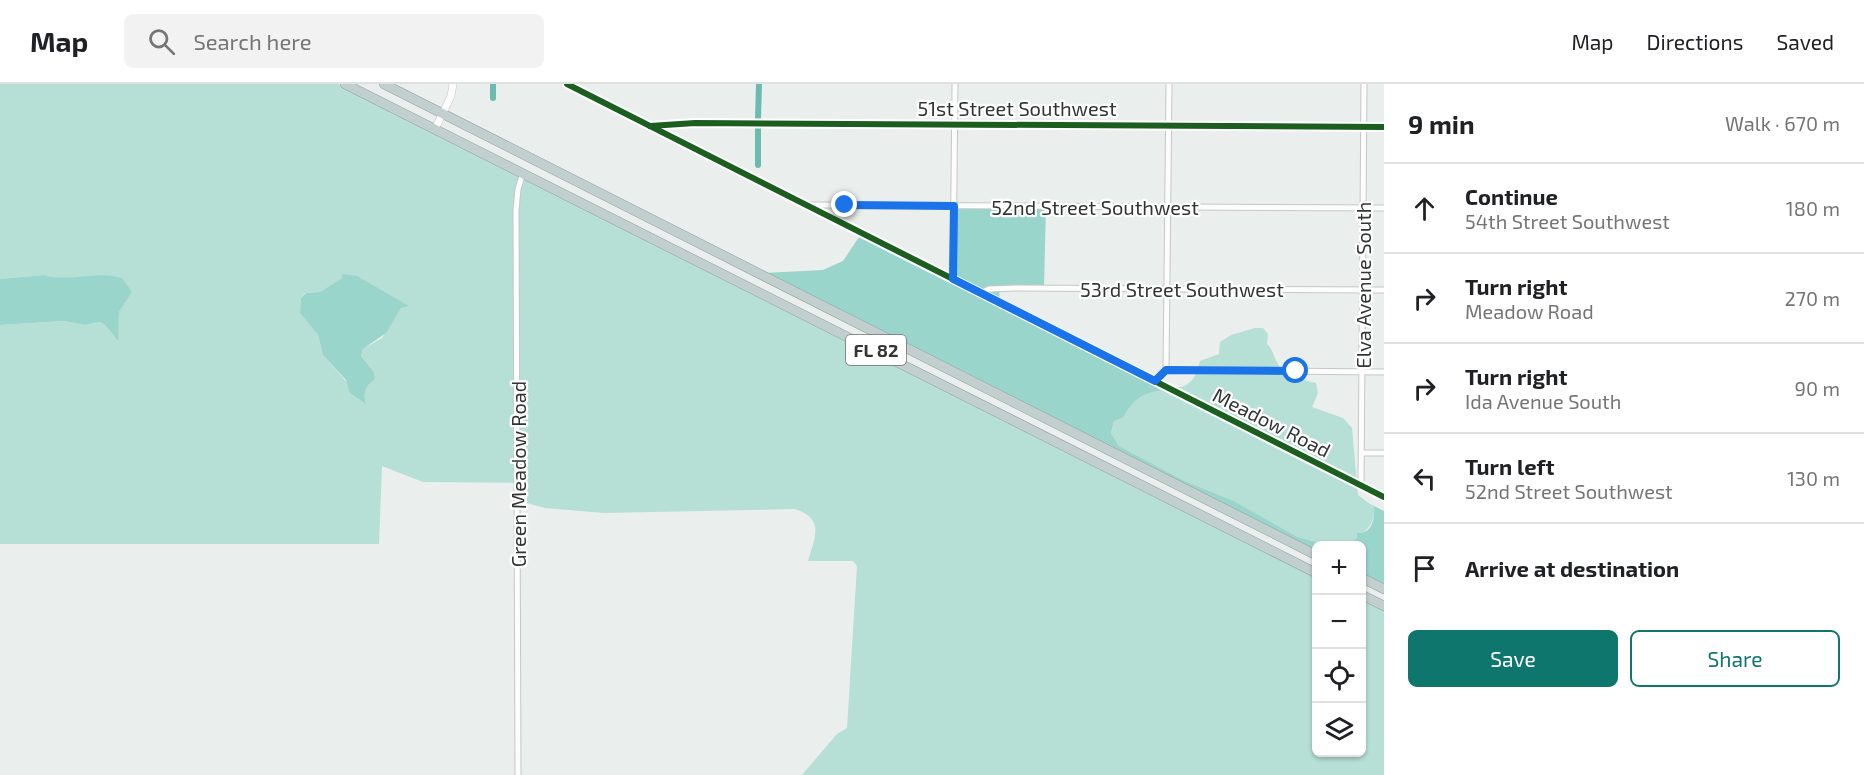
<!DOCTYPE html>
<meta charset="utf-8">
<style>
:root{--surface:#fff;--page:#f2f2f2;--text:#202124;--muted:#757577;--line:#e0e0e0;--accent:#0f766e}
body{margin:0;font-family:"Exo 2",sans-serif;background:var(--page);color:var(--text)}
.controls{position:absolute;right:18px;bottom:18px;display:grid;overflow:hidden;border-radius:9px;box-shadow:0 2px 4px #0004}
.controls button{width:54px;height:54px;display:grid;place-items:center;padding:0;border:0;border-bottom:2px solid var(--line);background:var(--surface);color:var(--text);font:30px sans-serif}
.stop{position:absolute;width:18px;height:18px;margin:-14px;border:4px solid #1a73e8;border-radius:50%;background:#fff}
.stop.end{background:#1a73e8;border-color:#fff;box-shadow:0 2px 6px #0008}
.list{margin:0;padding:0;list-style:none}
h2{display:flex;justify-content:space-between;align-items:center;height:78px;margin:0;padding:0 24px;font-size:26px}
h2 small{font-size:20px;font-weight:400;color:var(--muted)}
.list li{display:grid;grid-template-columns:39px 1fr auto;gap:18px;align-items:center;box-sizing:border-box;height:90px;padding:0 24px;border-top:2px solid var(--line)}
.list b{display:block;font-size:22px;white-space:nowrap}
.list p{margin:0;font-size:20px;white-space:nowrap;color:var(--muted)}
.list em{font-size:20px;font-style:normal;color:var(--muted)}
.actions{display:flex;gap:12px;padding:18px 24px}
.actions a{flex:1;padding:14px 0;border:2px solid var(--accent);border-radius:9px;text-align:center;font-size:21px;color:var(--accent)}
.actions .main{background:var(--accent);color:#fff}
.icon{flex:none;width:33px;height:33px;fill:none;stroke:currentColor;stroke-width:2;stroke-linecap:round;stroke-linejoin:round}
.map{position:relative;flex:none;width:1384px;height:691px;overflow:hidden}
header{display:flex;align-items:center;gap:36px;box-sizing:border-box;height:84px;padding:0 30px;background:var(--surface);border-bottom:2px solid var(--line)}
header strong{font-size:28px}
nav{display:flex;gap:33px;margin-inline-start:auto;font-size:21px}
.search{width:420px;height:54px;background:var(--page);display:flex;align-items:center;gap:15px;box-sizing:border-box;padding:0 21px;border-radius:9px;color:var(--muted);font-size:22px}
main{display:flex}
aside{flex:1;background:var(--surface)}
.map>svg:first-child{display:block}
.green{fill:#b6dfd6;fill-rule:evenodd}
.forest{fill:#9ad5cb}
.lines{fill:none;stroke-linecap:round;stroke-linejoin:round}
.canal{stroke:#6dbbaf;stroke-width:6}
.street-casing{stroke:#c5c8c6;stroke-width:7}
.secondary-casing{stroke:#c5c8c6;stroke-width:8}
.highway-casing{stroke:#91a19e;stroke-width:10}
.street{stroke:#fcfcfc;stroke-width:5}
.secondary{stroke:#fcfcfc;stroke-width:7}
.highway{stroke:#c1cfce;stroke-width:9}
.cycleway-casing{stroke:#fff;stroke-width:10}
.cycleway{stroke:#1b5e20;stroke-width:6}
.route{stroke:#1a73e8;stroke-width:8}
.labels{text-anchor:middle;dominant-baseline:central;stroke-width:4.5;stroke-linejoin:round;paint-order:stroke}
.shield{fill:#fff;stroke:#707271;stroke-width:1.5}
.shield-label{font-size:18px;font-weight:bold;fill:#333534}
.street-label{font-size:20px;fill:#333534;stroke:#fff}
</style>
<header>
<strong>Map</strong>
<div class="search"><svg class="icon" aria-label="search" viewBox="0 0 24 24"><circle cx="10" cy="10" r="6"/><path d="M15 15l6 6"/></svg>Search here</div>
<nav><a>Map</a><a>Directions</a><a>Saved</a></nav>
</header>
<main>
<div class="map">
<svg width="1384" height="691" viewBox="0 0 1384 691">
<rect width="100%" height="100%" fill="#eaeeed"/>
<g class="green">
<path d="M0,0h338l978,492v176h46v-153l22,11v165h-582l35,-41 10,-6 10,-162 -4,-5h-45c7,-24 17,-42 -13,-52l-191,4 -59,-5 -18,-5v-20l-104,-1 -41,-16 -3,78h-379v-219l64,-4 21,4 13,-3 7,3 12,15 2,-28 13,-20 -17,-16h-21l-29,4 -21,-5 -44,4zM342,194l21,2 45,26 -7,2 -19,30 -19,11 -2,7 13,16 1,7c-10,8 -12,12 -9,25l-43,-49 -5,-20 -18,-22 1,-15 4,-5 15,-1z"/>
<path d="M1255,244h8l5,6 -1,10c7,7 6,12 11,20 6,12 26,16 38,19l2,10 -6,14 31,11 9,10 6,67 16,12c2,20 -12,26 -25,38h-22l-29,-8 -64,-36 -49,-20 -66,-35 -8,-13 3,-12 9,-3c5,-9 11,-21 21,-26 25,-11 47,9 56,-31l19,-7 1,-12 11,-7z"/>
</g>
<g class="forest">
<path d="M956,122h90l-2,82 -45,1 1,15 172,85c-25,2 -37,6 -49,29l-9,3 -3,12 8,13 66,35 49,20 64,36 29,8h-11v6l-552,-278 59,-3 20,-9 16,-24 94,47z"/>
<path d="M342,190l15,2 52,30 -8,2 -15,25 -23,16 -2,7 13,16 1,7c-10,8 -12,13 -9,25l-16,-11 -4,-13 -23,-25 -5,-20 -18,-22 1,-15 5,-5 14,-1 22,-14z"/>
<path d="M44,191c29,8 51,-5 78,3l10,14 -13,20 -1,29 -13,-16 -6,-3 -14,3 -21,-4 -64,4v-46z"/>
<path d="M1368,419l16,8v75l-22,-12v-29h-13l8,-7v-5c15,1 18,-14 17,-26z"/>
</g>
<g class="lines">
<g class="canal">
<path d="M493,0v14"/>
<path d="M758,35l1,-35"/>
<path d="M758,81v-37"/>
</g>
<defs>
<g id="street">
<path d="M567,0l817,413"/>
<path d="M651,41l44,-2 689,4"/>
<path d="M810,121l574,3"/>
<path d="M953,195l2,-195"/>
<path d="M981,209l8,-4 27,-1 368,2"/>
<path d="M1166,286l3,-286"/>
<path d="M1155,298l11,-12 218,2"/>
<path d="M1362,369h22"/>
<path d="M1361,401l3,-401"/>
<path d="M518,691l-2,-565 2,-21 5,-16"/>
</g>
<path id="secondary" d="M435,45l16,-33 2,-12"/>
<g id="highway">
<path d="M345,0l971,489"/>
<path d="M384,0l932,471"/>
<path d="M1362,494l22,11"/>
<path d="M1362,511l22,11"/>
</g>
</defs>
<use href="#street" class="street-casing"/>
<use href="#secondary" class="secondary-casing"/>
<use href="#highway" class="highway-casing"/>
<use href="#street" class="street"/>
<use href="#secondary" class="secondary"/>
<use href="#highway" class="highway"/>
<defs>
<g id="cycleway">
<path d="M567,0l817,413"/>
<path d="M650,42l45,-3 689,4"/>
</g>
</defs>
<use href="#cycleway" class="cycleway-casing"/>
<use href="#cycleway" class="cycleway"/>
</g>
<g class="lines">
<path class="route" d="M845,121l109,1 -1,73 202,102 11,-11 130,1"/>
</g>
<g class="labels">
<rect class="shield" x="846" y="251" width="60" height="30" rx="4.5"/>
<g class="shield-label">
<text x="876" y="266">FL 82</text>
</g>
<g class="street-label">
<text x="1017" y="24">51st Street Southwest</text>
<text x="1095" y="123">52nd Street Southwest</text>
<text transform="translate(1363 201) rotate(-90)">Elva Avenue South</text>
<text x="1182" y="205">53rd Street Southwest</text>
<text transform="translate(1272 338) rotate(27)">Meadow Road</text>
<text transform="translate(518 390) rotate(-90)">Green Meadow Road</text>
</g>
</g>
</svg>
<div class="controls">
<button>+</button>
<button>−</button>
<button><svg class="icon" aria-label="locate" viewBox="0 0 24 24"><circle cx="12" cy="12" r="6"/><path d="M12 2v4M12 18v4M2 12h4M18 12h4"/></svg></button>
<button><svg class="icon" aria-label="layers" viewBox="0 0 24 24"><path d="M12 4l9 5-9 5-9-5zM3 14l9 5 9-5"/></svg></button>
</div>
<div class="stop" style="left:1296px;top:287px"></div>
<div class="stop end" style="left:845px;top:121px"></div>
</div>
<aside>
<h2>9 min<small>Walk · 670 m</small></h2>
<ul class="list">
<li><svg class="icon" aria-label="ahead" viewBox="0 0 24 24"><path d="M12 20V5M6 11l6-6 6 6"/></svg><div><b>Continue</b><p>54th Street Southwest</p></div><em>180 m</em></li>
<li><svg class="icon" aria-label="right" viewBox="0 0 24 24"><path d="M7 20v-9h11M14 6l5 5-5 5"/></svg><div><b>Turn right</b><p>Meadow Road</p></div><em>270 m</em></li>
<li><svg class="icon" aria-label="right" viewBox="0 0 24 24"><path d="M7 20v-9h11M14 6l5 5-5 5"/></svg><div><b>Turn right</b><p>Ida Avenue South</p></div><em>90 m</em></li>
<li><svg class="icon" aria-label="left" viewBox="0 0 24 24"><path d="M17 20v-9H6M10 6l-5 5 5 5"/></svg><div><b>Turn left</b><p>52nd Street Southwest</p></div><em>130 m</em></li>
<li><svg class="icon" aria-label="arrive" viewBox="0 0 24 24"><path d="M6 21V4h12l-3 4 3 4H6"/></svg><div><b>Arrive at destination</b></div></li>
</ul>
<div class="actions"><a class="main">Save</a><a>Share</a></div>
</aside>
</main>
